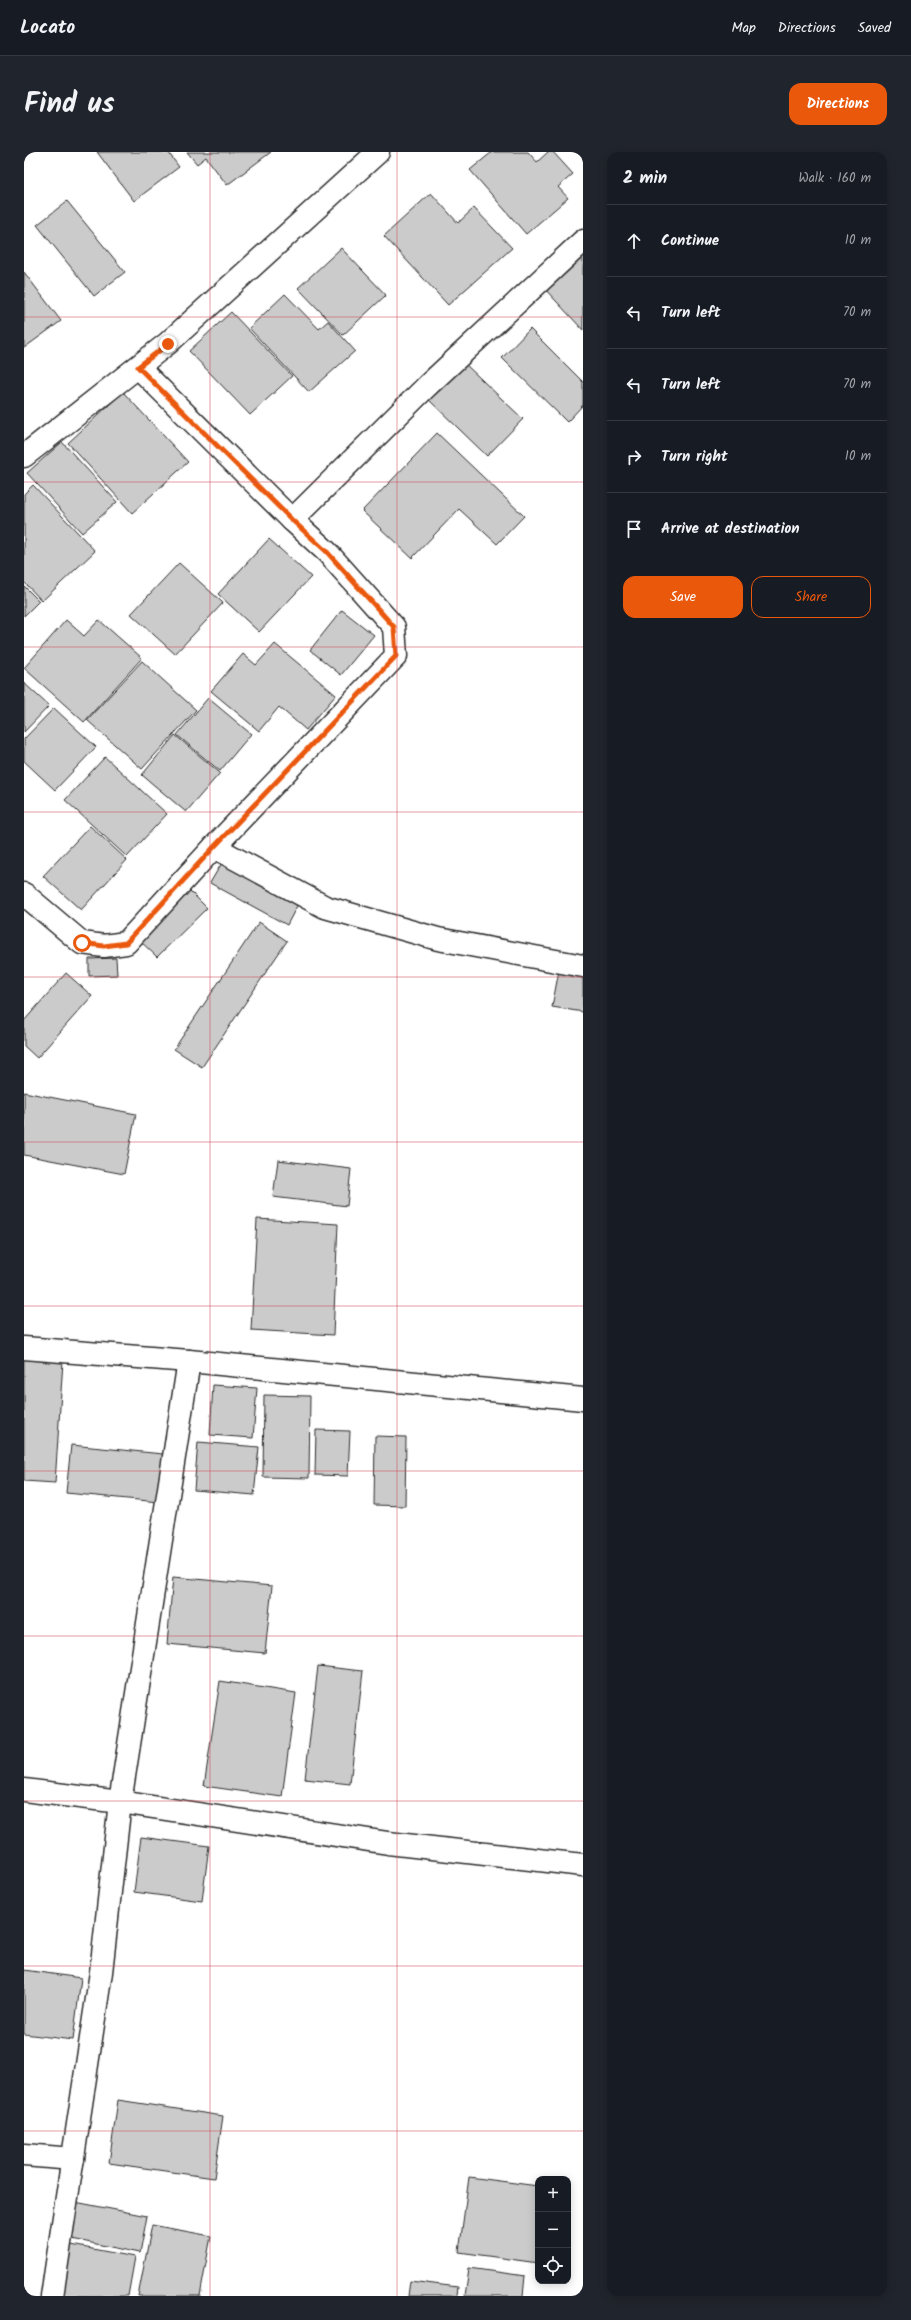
<!DOCTYPE html>
<meta charset="utf-8">
<style>
:root{--surface:#171b24;--page:#20242c;--text:#f1f3f6;--muted:#9ea1a6;--line:#363941;--accent:#ea580c}
body{margin:0;font-family:Kalam,sans-serif;background:var(--page);color:var(--text)}
.controls{position:absolute;right:12px;bottom:12px;display:grid;overflow:hidden;border-radius:8px;box-shadow:0 2px 10px #0003}
.controls button{width:36px;height:36px;display:grid;place-items:center;padding:0;border:0;border-bottom:1px solid var(--line);background:var(--surface);color:var(--text);font:20px sans-serif}
.stop{position:absolute;width:12px;height:12px;margin:-9px;border:3px solid #ea580c;border-radius:50%;background:#fff}
.stop.end{background:#ea580c;border-color:#fff;box-shadow:0 1px 4px #0008}
.list{margin:0;padding:0;list-style:none}
h2{display:flex;justify-content:space-between;align-items:center;height:52px;margin:0;padding:0 16px;font-size:17px}
h2 small{font-size:13px;font-weight:400;color:var(--muted)}
.list li{display:grid;grid-template-columns:26px 1fr auto;gap:12px;align-items:center;box-sizing:border-box;height:72px;padding:0 16px;border-top:1px solid var(--line)}
.list b{display:block;font-size:15px;white-space:nowrap}
.list em{font-size:13px;font-style:normal;color:var(--muted)}
.actions{display:flex;gap:8px;padding:12px 16px}
.actions a{flex:1;padding:9px 0;border:1px solid var(--accent);border-radius:12px;text-align:center;font-size:14px;color:var(--accent)}
.actions .main{background:var(--accent);color:#fff}
.icon{flex:none;width:22px;height:22px;fill:none;stroke:currentColor;stroke-width:2;stroke-linecap:round;stroke-linejoin:round}
.map{position:relative;flex:none;width:559px;height:2144px;overflow:hidden;border-radius:12px}
header{display:flex;align-items:center;gap:24px;box-sizing:border-box;height:56px;padding:0 20px;background:var(--surface);border-bottom:1px solid var(--line)}
header strong{font-size:19px}
nav{display:flex;gap:22px;margin-inline-start:auto;font-size:14px}
.intro{display:flex;align-items:center;justify-content:space-between;box-sizing:border-box;height:96px;padding:0 24px}
h1{margin:0;font-size:28px}
.button{padding:10px 18px;border-radius:12px;background:var(--accent);color:#fff;font-size:14px;font-weight:700}
main{display:flex;gap:24px;padding:0 24px}
aside{flex:1;background:var(--surface);border-radius:12px;box-shadow:0 2px 10px #0003}
.map>svg:first-child{display:block}
.building{fill:#cbcbcb;stroke:#2b2b2b}
.lines{fill:none;stroke-linecap:round;stroke-linejoin:round}
.minor-casing{stroke:#2b2b2b;stroke-width:25}
.minor{stroke:#fff;stroke-width:22}
.route{stroke:#ea580c;stroke-width:5}
.grid{fill:none;stroke:#d1495b;stroke-width:1;stroke-opacity:0.55}
</style>
<header>
<strong>Locato</strong>
<nav><a>Map</a><a>Directions</a><a>Saved</a></nav>
</header>
<div class="intro"><h1>Find us</h1><a class="button">Directions</a></div>
<main>
<div class="map">
<svg width="559" height="2144" viewBox="0 0 559 2144">
<rect width="100%" height="100%" fill="#fff"/>
<filter id="ink" filterUnits="userSpaceOnUse"><feTurbulence type="fractalNoise" baseFrequency=".025" numOctaves="2"/><feDisplacementMap in="SourceGraphic" scale="8" xChannelSelector="R" yChannelSelector="G"/><feConvolveMatrix kernelMatrix="1 2 1 2 8 2 1 2 1" color-interpolation-filters="sRGB"/></filter>
<g filter="url(#ink)">
<g class="building">
<path d="M73,0h71l11,15 -45,34z"/>
<path d="M163,0h84l-44,33 -21,-28 -9,7z"/>
<path d="M468,0h36l9,10 11,-10h5l20,22 -15,13 10,11 -42,36 -56,-64z"/>
<path d="M407,41l27,30 16,-15 38,40 -64,57 -64,-69z"/>
<path d="M43,49l58,71 -31,24 -57,-71z"/>
<path d="M317,96l45,47 -43,40 -45,-47z"/>
<path d="M559,101v77l-39,-42z"/>
<path d="M0,120l37,49 -37,27z"/>
<path d="M261,142l34,35 9,-8 27,30 -46,41 -60,-64z"/>
<path d="M207,160l61,64 -42,39 -61,-64z"/>
<path d="M506,177l53,53v23l-16,17 -65,-64z"/>
<path d="M439,210l60,57 -36,37 -60,-58z"/>
<path d="M99,240l65,70 -56,51 -64,-70z"/>
<path d="M413,281l87,83 -27,28 -38,-35 -47,49 -50,-47z"/>
<path d="M38,290l55,60 -35,31 -55,-60z"/>
<path d="M9,333l62,66 -53,50 -18,-19v-88z"/>
<path d="M245,387l42,38 -52,55 -41,-38z"/>
<path d="M155,411l44,40 -48,51 -44,-40z"/>
<path d="M0,434l15,15 -15,15z"/>
<path d="M318,458l32,25 -33,40 -31,-25z"/>
<path d="M42,468l18,16 15,-16 43,38 -58,64 -60,-54z"/>
<path d="M251,492l61,51 -30,35 -27,-23 -20,24 -48,-40 32,-37 13,11z"/>
<path d="M118,509l54,49 -54,59 -55,-49z"/>
<path d="M0,531l25,23 -25,26z"/>
<path d="M184,546l43,36 -31,37 -43,-36z"/>
<path d="M30,556l42,39 -41,43 -31,-29v-22z"/>
<path d="M151,583l45,38 -34,39 -44,-37z"/>
<path d="M81,605l62,57 -40,43 -62,-57z"/>
<path d="M66,674l37,34 -46,50 -38,-34z"/>
<path d="M199,709l76,41 -12,23 -77,-42z"/>
<path d="M163,736l20,20 -50,49 -20,-19z"/>
<path d="M235,770l28,19 -85,126 -28,-18z"/>
<path d="M92,806l1,17 -28,1v-17z"/>
<path d="M536,813l23,3v44l-31,-5z"/>
<path d="M42,821l26,23 -55,62 -13,-12v-25z"/>
<path d="M0,940l112,22 -12,60 -100,-19z"/>
<path d="M254,1008l73,9 -4,37 -74,-9z"/>
<path d="M233,1067l81,5 -5,111 -82,-5z"/>
<path d="M0,1206l39,3 -8,122 -31,-2z"/>
<path d="M189,1233l44,3 -4,50 -43,-3z"/>
<path d="M240,1243l46,1 -1,82 -46,-1z"/>
<path d="M292,1278l34,1 -2,45 -33,-1z"/>
<path d="M351,1284l31,1 -1,69 -31,-1z"/>
<path d="M174,1290l61,5 -5,48 -60,-5z"/>
<path d="M47,1293l92,9 -4,48 -93,-9z"/>
<path d="M149,1425l99,9 -7,67 -98,-9z"/>
<path d="M294,1514l45,5 -13,113 -45,-5z"/>
<path d="M196,1529l76,12 -14,104 -78,-11z"/>
<path d="M117,1685l68,9 -7,55 -68,-9z"/>
<path d="M0,1818l57,8 -8,62 -49,-6z"/>
<path d="M94,1948l105,16 -9,62 -105,-15z"/>
<path d="M445,2025l69,9v77l-79,-11z"/>
<path d="M51,2050l72,14 -7,37 -73,-15z"/>
<path d="M128,2073l59,11 -11,60h-62z"/>
<path d="M47,2093l64,12 -7,39h-66z"/>
<path d="M445,2116l56,8 -2,20h-58z"/>
<path d="M386,2129l48,6 -1,9h-49z"/>
</g>
<g class="lines">
<defs>
<g id="minor">
<path d="M0,304l144,-113 210,-191"/>
<path d="M268,368l135,-134 156,-145"/>
<path d="M190,695l111,60 113,32 145,27"/>
<path d="M0,742l58,49 22,3 22,-3 88,-96 182,-191 -2,-29 -67,-75 -35,-32 -154,-153"/>
<path d="M0,1196l165,13 394,38"/>
<path d="M0,1638l96,12 268,41 195,22"/>
<path d="M0,2003l49,4"/>
<path d="M28,2144l49,-324 19,-170 69,-441"/>
</g>
</defs>
<use href="#minor" class="minor-casing"/>
<use href="#minor" class="minor"/>
</g>
</g>
<g class="lines" filter="url(#ink)">
<path class="route" d="M58,791l22,3 22,-3 88,-96 182,-191 -2,-29 -67,-75 -35,-32 -154,-153 30,-23"/>
</g>
<path class="grid" d="M186,0v2144M373,0v2144M0,165h559M0,330h559M0,495h559M0,660h559M0,825h559M0,990h559M0,1154h559M0,1319h559M0,1484h559M0,1649h559M0,1814h559M0,1979h559"/>
</svg>
<div class="controls">
<button>+</button>
<button>−</button>
<button><svg class="icon" aria-label="locate" viewBox="0 0 24 24"><circle cx="12" cy="12" r="6"/><path d="M12 2v4M12 18v4M2 12h4M18 12h4"/></svg></button>
</div>
<div class="stop" style="left:58px;top:791px"></div>
<div class="stop end" style="left:144px;top:192px"></div>
</div>
<aside>
<h2>2 min<small>Walk · 160 m</small></h2>
<ul class="list">
<li><svg class="icon" aria-label="ahead" viewBox="0 0 24 24"><path d="M12 20V5M6 11l6-6 6 6"/></svg><div><b>Continue</b></div><em>10 m</em></li>
<li><svg class="icon" aria-label="left" viewBox="0 0 24 24"><path d="M17 20v-9H6M10 6l-5 5 5 5"/></svg><div><b>Turn left</b></div><em>70 m</em></li>
<li><svg class="icon" aria-label="left" viewBox="0 0 24 24"><path d="M17 20v-9H6M10 6l-5 5 5 5"/></svg><div><b>Turn left</b></div><em>70 m</em></li>
<li><svg class="icon" aria-label="right" viewBox="0 0 24 24"><path d="M7 20v-9h11M14 6l5 5-5 5"/></svg><div><b>Turn right</b></div><em>10 m</em></li>
<li><svg class="icon" aria-label="arrive" viewBox="0 0 24 24"><path d="M6 21V4h12l-3 4 3 4H6"/></svg><div><b>Arrive at destination</b></div></li>
</ul>
<div class="actions"><a class="main">Save</a><a>Share</a></div>
</aside>
</main>
